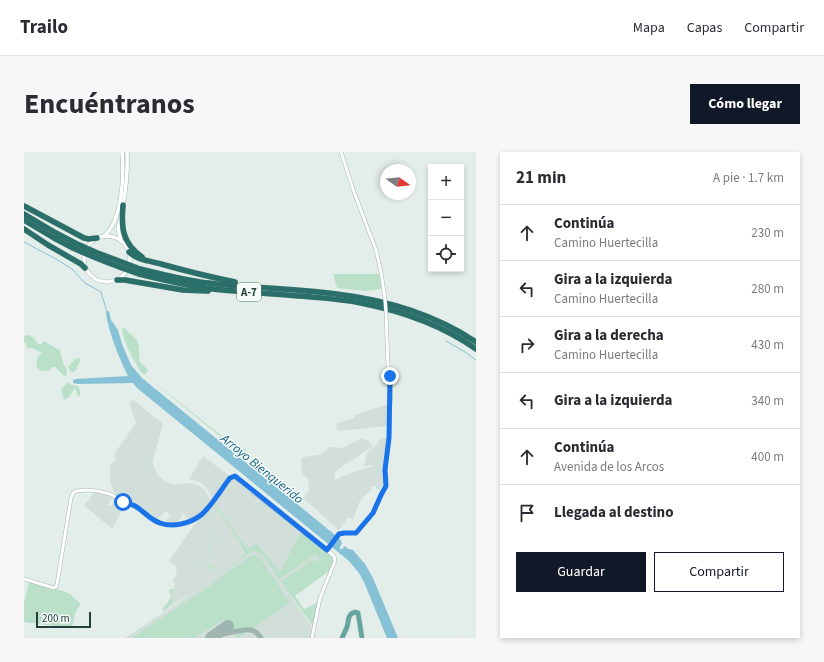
<!DOCTYPE html>
<html lang="es">
<meta charset="utf-8">
<style>
:root{--surface:#fff;--page:#f7f7f7;--text:#2b2b33;--muted:#7c7c81;--line:#e1e1e2;--accent:#111827}
body{margin:0;font-family:"Source Sans 3",sans-serif;background:var(--page);color:var(--text)}
.controls{position:absolute;right:12px;top:12px;display:grid;overflow:hidden;border-radius:0px;box-shadow:0 2px 6px #0003}
.controls button{width:36px;height:36px;display:grid;place-items:center;padding:0;border:0;border-bottom:1px solid var(--line);background:var(--surface);color:var(--text);font:20px sans-serif}
.compass{position:absolute;left:356px;top:12px;width:36px;height:36px;border-radius:50%;background:var(--surface);box-shadow:0 2px 6px #0003;rotate:104deg}
.scale{position:absolute;left:12px;bottom:10px;width:55px;box-sizing:border-box;padding-left:4px;border:2px solid #21403b;border-top:0;font-size:11px;line-height:14px;white-space:nowrap;color:#21403b;-webkit-text-stroke:3px #f4faf7;paint-order:stroke}
.stop{position:absolute;width:12px;height:12px;margin:-9px;border:3px solid #1a73e8;border-radius:50%;background:#fff}
.stop.end{background:#1a73e8;border-color:#fff;box-shadow:0 1px 4px #0008}
.list{margin:0;padding:0;list-style:none}
h2{display:flex;justify-content:space-between;align-items:center;height:52px;margin:0;padding:0 16px;font-size:17px}
h2 small{font-size:13px;font-weight:400;color:var(--muted)}
.list li{display:grid;grid-template-columns:26px 1fr auto;gap:12px;align-items:center;box-sizing:border-box;height:56px;padding:0 16px;border-top:1px solid var(--line)}
.list b{display:block;font-size:15px;white-space:nowrap}
.list p{margin:0;font-size:13px;white-space:nowrap;color:var(--muted)}
.list em{font-size:13px;font-style:normal;color:var(--muted)}
.actions{display:flex;gap:8px;padding:12px 16px}
.actions a{flex:1;padding:9px 0;border:1px solid var(--accent);border-radius:0px;text-align:center;font-size:14px;color:var(--accent)}
.actions .main{background:var(--accent);color:#fff}
.icon{flex:none;width:22px;height:22px;fill:none;stroke:currentColor;stroke-width:2;stroke-linecap:round;stroke-linejoin:round}
.map{position:relative;flex:none;width:452px;height:486px;overflow:hidden;border-radius:0px}
header{display:flex;align-items:center;gap:24px;box-sizing:border-box;height:56px;padding:0 20px;background:var(--surface);border-bottom:1px solid var(--line)}
header strong{font-size:19px}
nav{display:flex;gap:22px;margin-inline-start:auto;font-size:14px}
.intro{display:flex;align-items:center;justify-content:space-between;box-sizing:border-box;height:96px;padding:0 24px}
h1{margin:0;font-size:28px}
.button{padding:10px 18px;border-radius:0px;background:var(--accent);color:#fff;font-size:14px;font-weight:700}
main{display:flex;gap:24px;padding:0 24px}
aside{flex:1;background:var(--surface);border-radius:0px;box-shadow:0 2px 6px #0003}
.map>svg:first-child{display:block}
.built{fill:#d1ded9;fill-rule:evenodd}
.green{fill:#bae0c9}
.water{fill:#87c1d6}
.lines{fill:none;stroke-linecap:round;stroke-linejoin:round}
.stream{stroke:#87c1d6;stroke-width:1}
.taxiway{stroke:#9fb5b0;stroke-width:5}
.runway{stroke:#9fb5b0;stroke-width:12}
.tertiary-casing{stroke:#a5b6b2;stroke-width:4}
.secondary-casing{stroke:#a0bab4;stroke-width:4.5}
.primary-casing{stroke:#c1cac8;stroke-width:5.5}
.motorway-casing{stroke:#c1cac8;stroke-width:6}
.tertiary{stroke:#fff;stroke-width:3}
.secondary{stroke:#fff;stroke-width:3.5}
.primary{stroke:#64a69d;stroke-width:4.5}
.motorway{stroke:#2a6f69;stroke-width:5.5}
.tertiary-bridge-casing{stroke:#a5b6b2;stroke-width:4;stroke-linecap:butt}
.motorway-bridge-casing{stroke:#c1cac8;stroke-width:6;stroke-linecap:butt}
.tertiary-bridge{stroke:#fff;stroke-width:3}
.motorway-bridge{stroke:#2a6f69;stroke-width:5.5}
.route{stroke:#1a73e8;stroke-width:5}
.labels{text-anchor:middle;dominant-baseline:central;stroke-width:3;stroke-linejoin:round;paint-order:stroke}
.shield{fill:#f4faf7;stroke:#607873;stroke-width:1}
.shield-label{font-size:11px;font-weight:bold;fill:#21403b}
.water-label{font-size:13px;font-style:italic;fill:#166381;stroke:#f4faf7}
</style>
<header>
<strong>Trailo</strong>
<nav><a>Mapa</a><a>Capas</a><a>Compartir</a></nav>
</header>
<div class="intro"><h1>Encuéntranos</h1><a class="button">Cómo llegar</a></div>
<main>
<div class="map">
<svg width="452" height="486" viewBox="0 0 452 486">
<rect width="100%" height="100%" fill="#e3eeea"/>
<g class="built">
<path d="M108,247l31,25 -10,36v4l4,10 8,7 10,4 14,-2 7,1 9,6 6,11 -4,6 -5,5 -13,8 -6,-7 -2,5 -4,4 -10,1h-3l6,-8 -4,-4 -8,8 -22,-14 -19,-8 -5,-9 -2,-9v-14l6,-5 -1,-7 21,-30 -6,-18z"/>
<path d="M361,253l2,1 1,3 -1,17 -48,5 -2,-3 -1,-3 2,-2 17,-5v-3z"/>
<path d="M338,286l5,2 6,5 -2,3 -36,23 -1,8 2,1 6,-4 5,-1 6,-3 23,-7 -4,1 -2,-1 -6,2 3,-14 7,-6 7,-8 3,-1 3,1 -4,31v16l-2,1 -1,3 -4,-2v-2l-6,1 2,2 -8,7 -5,7 -6,17 -5,-3 -9,13 -35,-31 2,-5 3,-3v-6l-1,-6 -6,-5 -1,-14 2,-3 16,-2 4,-2 8,-6 11,1z"/>
<path d="M179,304l27,20 -18,23 -5,-11 -5,-5 -13,-4z"/>
<path d="M210,326h2l23,20 -2,3 1,1 4,-1 15,12 -1,2h3l20,16 1,2 -20,40 -20,-26 -13,2 -33,-47 16,-22z"/>
<path d="M71,340l17,5 -4,8 3,1 4,-7 9,5v2l-12,23 -28,-24z"/>
<path d="M190,353l25,36 6,13 -22,18 35,-24 21,30 44,-29 6,21 -38,26 20,30v1l1,1 -2,10h-185l86,-57 -43,27 5,-9 -1,-6 3,-9 -3,-2 5,-10 -1,-5 -7,-6 32,-46 2,1 8,-10v1zM186,375l-2,37 15,8 -1,1 -15,-7z"/>
</g>
<g class="green">
<path d="M309,122h46l3,15 -17,2 -28,-3z"/>
<path d="M98,176h2l11,10 3,4 2,20 8,8 -3,5 87,69 9,6 4,-2 1,1 -2,7 -104,-85 -12,-22 -5,-13z"/>
<path d="M4,183l6,3 4,6h4l1,-3 17,9 3,13 4,6 -1,7h-2l-9,-9h-3l-3,4 -10,-1 -2,-2c-1,-6 -1,-10 5,-15l-10,-5h-5l-1,-5 -2,-1v-6z"/>
<path d="M55,206l2,1 -5,11 -2,2h-3l-3,-5 7,-8z"/>
<path d="M44,230l4,3 6,1 2,4v5l-2,2 -3,-9 -6,9 -5,3 -3,-11z"/>
<path d="M190,350l33,47 9,-5 4,3 20,25 20,-39h5l27,23 2,3v4l-5,8 -34,25 9,13 11,-5 2,-2 1,1 -4,22h-2l-31,-44 31,-21 2,2 6,-4 -1,-2 -1,1 -2,-3 -37,25 -17,-25 -4,-2 -5,-1 -31,22 -15,-7 4,-59 -3,57 15,8 22,-18 -6,-13 -25,-36z"/>
<path d="M228,403l7,1 31,47 -52,35h-2l-1,-6 -11,-13 -29,19h-61l-1,-1 72,-48z"/>
<path d="M5,429l37,11 4,2 11,10c-6,6 -7,16 -9,24l-48,-6v-19z"/>
<path d="M150,436l-2,5 1,9 -5,6 -5,4v-4l5,-6 3,-6 -2,-6z"/>
</g>
<path class="water" d="M85,159l2,9 7,10 4,14 9,21 11,13 198,161 2,4 -2,4v2h2l3,-3 3,3 5,1 12,14 8,14 25,60h-11l-23,-56 -5,-9 -10,-12 -212,-173 -4,-5 -55,1 -5,-1v-3l3,-1 52,-3c-8,-16 -14,-31 -19,-48 -1,-6 -3,-11 -3,-16z"/>
<g class="lines">
<g class="stream">
<path d="M0,90l32,17 16,10 13,14 16,9 6,20"/>
<path d="M422,189l19,11 11,8"/>
</g>
<path class="taxiway" d="M189,484c9,-1 31,-8 38,-6 5,1 7,4 10,8"/>
<path class="runway" d="M187,486l17,-12"/>
<defs>
<g id="tertiary">
<path d="M317,0l13,40 22,58 5,22 4,27"/>
<path d="M303,398l12,-16 4,-1h13l2,-2 15,-18 8,-18 5,-9 -1,-16 4,-32 2,-52 -1,-10 -2,-9 -2,-55"/>
<path d="M0,427l30,9 2,-1 1,-3 14,-86 2,-5 3,-2 12,-1 9,1 13,3 13,8 12,4 18,13 7,4 8,2 12,-1 10,-4 11,-5 7,-7 22,-30 5,-2 6,7 93,73 1,5 -15,37 -8,40"/>
</g>
<g id="secondary">
<path d="M99,54c3,-18 5,-36 4,-54"/>
<path d="M97,64l-3,13 3,12"/>
<circle cx="83" cy="107" r="23"/>
<path d="M80,84c19,-15 20,-62 18,-84"/>
</g>
<path id="primary" d="M318,486l5,-11 2,-10 2,-3 4,-2 3,1 4,25"/>
<g id="motorway">
<path d="M99,53c-2,22 -1,38 19,52"/>
<path d="M0,54l60,32 5,1 8,-1"/>
<path d="M0,62l32,19 19,10"/>
<path d="M0,68l30,18 19,10"/>
<path d="M0,77l24,16 33,19 4,4"/>
<path d="M105,100c8,8 21,9 32,12 25,7 49,13 74,18"/>
<path d="M116,117c20,5 40,10 60,13 45,6 91,6 136,12 50,6 98,20 140,48"/>
<path d="M115,122c25,6 49,12 74,15 29,3 59,5 88,7 20,2 40,3 60,7 41,8 81,22 115,46"/>
<path d="M93,128h8l58,10 25,1"/>
</g>
</defs>
<use href="#tertiary" class="tertiary-casing"/>
<use href="#secondary" class="secondary-casing"/>
<use href="#primary" class="primary-casing"/>
<use href="#motorway" class="motorway-casing"/>
<use href="#tertiary" class="tertiary"/>
<use href="#secondary" class="secondary"/>
<use href="#primary" class="primary"/>
<use href="#motorway" class="motorway"/>
<defs>
<path id="tertiary-bridge" d="M361,147l1,13"/>
<g id="motorway-bridge">
<path d="M51,91l20,9 45,17"/>
<path d="M49,96c22,10 43,18 66,26"/>
</g>
</defs>
<use href="#tertiary-bridge" class="tertiary-bridge-casing"/>
<use href="#motorway-bridge" class="motorway-bridge-casing"/>
<use href="#tertiary-bridge" class="tertiary-bridge"/>
<use href="#motorway-bridge" class="motorway-bridge"/>
</g>
<g class="lines">
<path class="route" d="M99,350c4,1 8,2 12,4 9,5 15,14 25,17 13,5 31,0 41,-8 10,-8 21,-27 29,-37l5,-2 92,74 12,-16 5,-1h12l17,-20 8,-18 5,-9 -1,-16 4,-32 1,-62"/>
</g>
<g class="labels">
<rect class="shield" x="213" y="131" width="24" height="18" rx="3"/>
<g class="shield-label">
<text x="225" y="140">A-7</text>
</g>
<g class="water-label">
<text transform="translate(238 317) rotate(39)">Arroyo Bienquerido</text>
</g>
</g>
</svg>
<div class="controls">
<button>+</button>
<button>−</button>
<button><svg class="icon" aria-label="locate" viewBox="0 0 24 24"><circle cx="12" cy="12" r="6"/><path d="M12 2v4M12 18v4M2 12h4M18 12h4"/></svg></button>
</div>
<svg class="compass" viewBox="-18 -18 36 36"><path d="M0-13l5 13h-10z" fill="#e53935"/><path d="M0 13l5-13h-10z" fill="#7c7c81"/></svg>
<div class="scale">200 m</div>
<div class="stop" style="left:99px;top:350px"></div>
<div class="stop end" style="left:366px;top:224px"></div>
</div>
<aside>
<h2>21 min<small>A pie · 1.7 km</small></h2>
<ul class="list">
<li><svg class="icon" aria-label="ahead" viewBox="0 0 24 24"><path d="M12 20V5M6 11l6-6 6 6"/></svg><div><b>Continúa</b><p>Camino Huertecilla</p></div><em>230 m</em></li>
<li><svg class="icon" aria-label="left" viewBox="0 0 24 24"><path d="M17 20v-9H6M10 6l-5 5 5 5"/></svg><div><b>Gira a la izquierda</b><p>Camino Huertecilla</p></div><em>280 m</em></li>
<li><svg class="icon" aria-label="right" viewBox="0 0 24 24"><path d="M7 20v-9h11M14 6l5 5-5 5"/></svg><div><b>Gira a la derecha</b><p>Camino Huertecilla</p></div><em>430 m</em></li>
<li><svg class="icon" aria-label="left" viewBox="0 0 24 24"><path d="M17 20v-9H6M10 6l-5 5 5 5"/></svg><div><b>Gira a la izquierda</b></div><em>340 m</em></li>
<li><svg class="icon" aria-label="ahead" viewBox="0 0 24 24"><path d="M12 20V5M6 11l6-6 6 6"/></svg><div><b>Continúa</b><p>Avenida de los Arcos</p></div><em>400 m</em></li>
<li><svg class="icon" aria-label="arrive" viewBox="0 0 24 24"><path d="M6 21V4h12l-3 4 3 4H6"/></svg><div><b>Llegada al destino</b></div></li>
</ul>
<div class="actions"><a class="main">Guardar</a><a>Compartir</a></div>
</aside>
</main>
